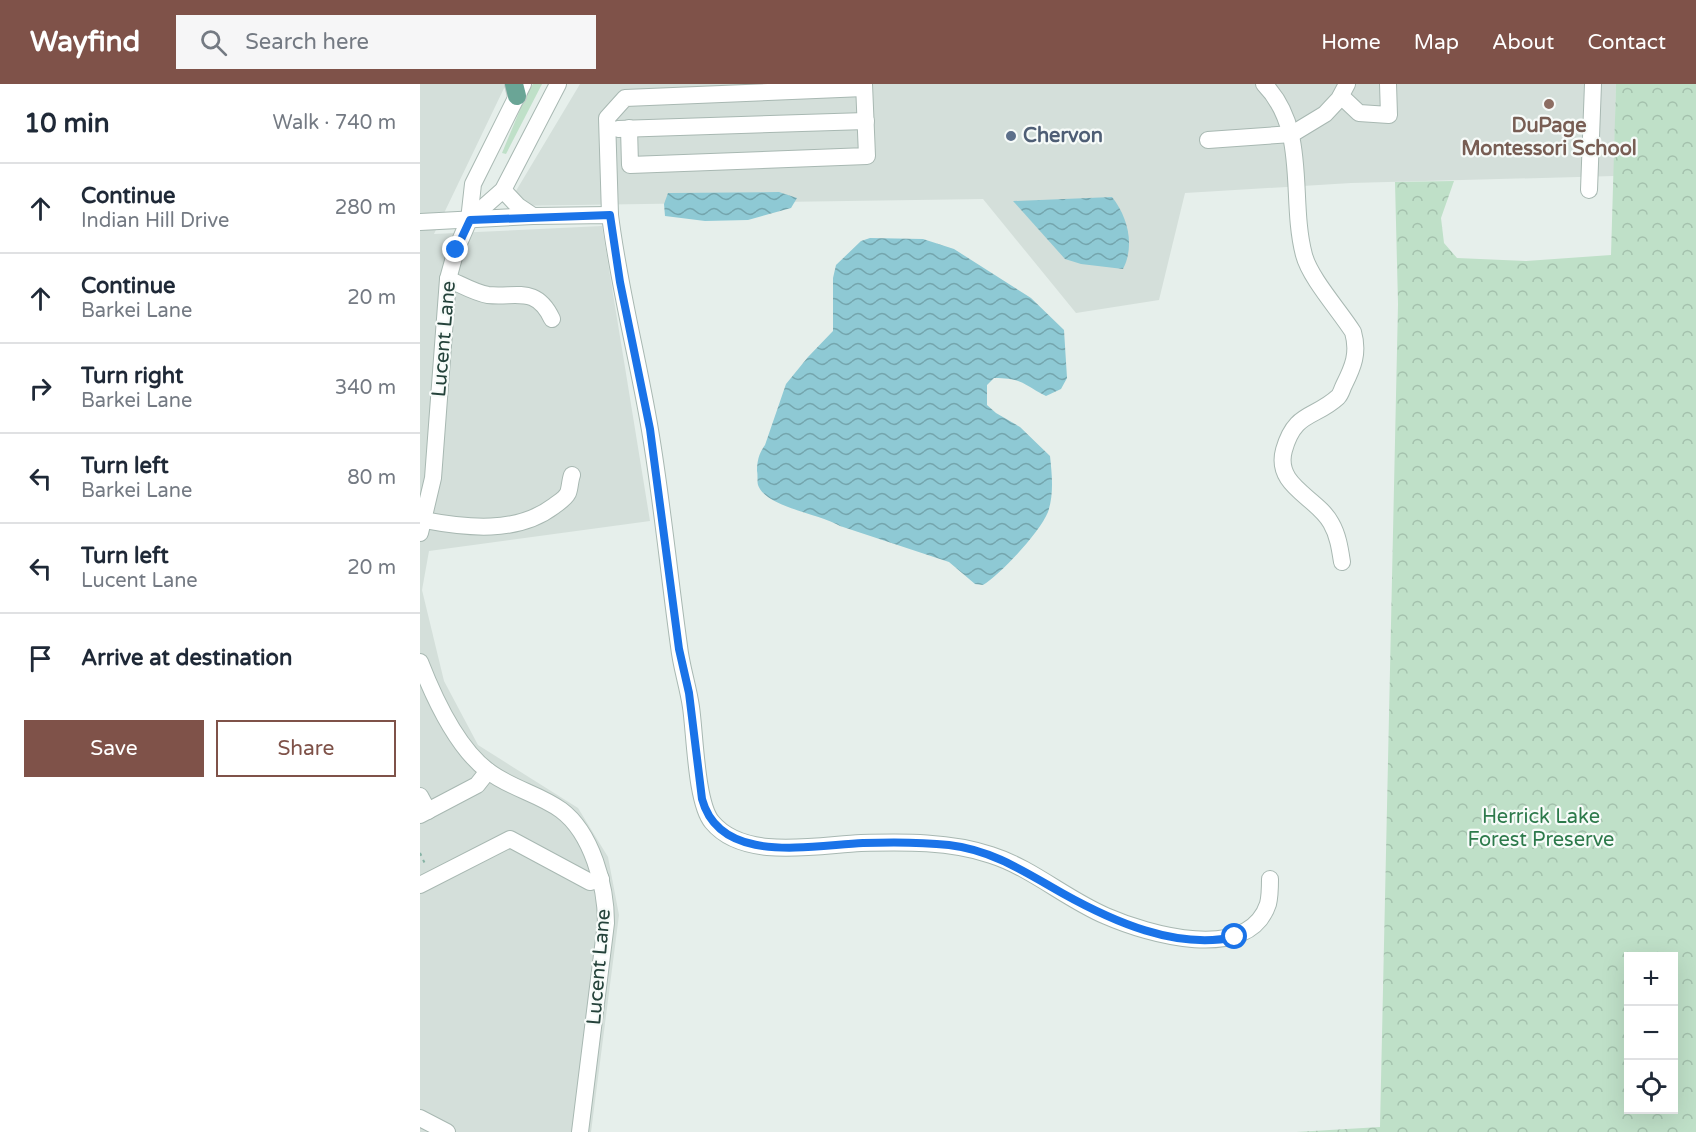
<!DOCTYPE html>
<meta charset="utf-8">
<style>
:root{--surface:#fff;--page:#f6f6f7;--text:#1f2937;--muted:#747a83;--line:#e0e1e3;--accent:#7f5249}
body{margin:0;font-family:"Varela Round",sans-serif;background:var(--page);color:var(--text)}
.controls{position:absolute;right:18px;bottom:18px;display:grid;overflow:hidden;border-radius:0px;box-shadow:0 6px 24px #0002}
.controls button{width:54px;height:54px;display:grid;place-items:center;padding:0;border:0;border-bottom:2px solid var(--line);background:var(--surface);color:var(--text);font:30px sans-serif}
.stop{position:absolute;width:18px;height:18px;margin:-14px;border:4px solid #1a73e8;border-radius:50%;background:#fff}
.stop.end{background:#1a73e8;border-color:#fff;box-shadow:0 2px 6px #0008}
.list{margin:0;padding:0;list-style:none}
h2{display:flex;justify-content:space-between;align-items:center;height:78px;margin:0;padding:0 24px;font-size:26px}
h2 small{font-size:20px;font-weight:400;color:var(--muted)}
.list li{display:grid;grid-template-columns:39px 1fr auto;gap:18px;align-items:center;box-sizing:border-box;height:90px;padding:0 24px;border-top:2px solid var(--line)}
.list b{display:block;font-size:22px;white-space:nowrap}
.list p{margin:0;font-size:20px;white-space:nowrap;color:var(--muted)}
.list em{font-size:20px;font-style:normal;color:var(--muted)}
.actions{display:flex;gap:12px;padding:18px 24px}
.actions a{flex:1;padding:14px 0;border:2px solid var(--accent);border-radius:0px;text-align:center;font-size:21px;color:var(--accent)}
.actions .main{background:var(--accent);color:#fff}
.icon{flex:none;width:33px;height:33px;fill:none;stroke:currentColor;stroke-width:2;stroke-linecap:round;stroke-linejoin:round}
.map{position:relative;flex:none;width:1276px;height:1048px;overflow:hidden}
header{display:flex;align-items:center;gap:36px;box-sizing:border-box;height:84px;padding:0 30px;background:var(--accent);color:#fff}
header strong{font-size:28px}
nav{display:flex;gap:33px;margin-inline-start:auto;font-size:21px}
.search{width:420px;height:54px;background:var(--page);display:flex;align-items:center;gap:15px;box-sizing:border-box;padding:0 21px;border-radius:0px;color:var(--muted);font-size:22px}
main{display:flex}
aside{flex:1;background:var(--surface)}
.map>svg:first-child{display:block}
.built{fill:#d4dfda}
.green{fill:#bfe0c8}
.forest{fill:url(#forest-crowns);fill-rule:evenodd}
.water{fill:url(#water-waves)}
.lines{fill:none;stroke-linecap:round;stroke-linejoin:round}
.minor-casing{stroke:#a8b8b2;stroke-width:18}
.major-casing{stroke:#c2cac8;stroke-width:20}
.path{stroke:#86b3a5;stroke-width:2;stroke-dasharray:3 4.5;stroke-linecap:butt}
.minor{stroke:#fff;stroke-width:16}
.major{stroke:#6aa596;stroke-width:18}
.route{stroke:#1a73e8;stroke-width:8}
.education-dot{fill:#8d6e63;stroke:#f7fbf9;stroke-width:2}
.service-dot{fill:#5c6f8a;stroke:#f7fbf9;stroke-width:2}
.labels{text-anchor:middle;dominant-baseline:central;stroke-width:4.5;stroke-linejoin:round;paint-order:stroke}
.education-label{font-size:20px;font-weight:bold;fill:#785e54;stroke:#f7fbf9}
.service-label{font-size:20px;font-weight:bold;fill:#4e5e75;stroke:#f7fbf9;text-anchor:start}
.street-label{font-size:20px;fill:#24423a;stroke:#f7fbf9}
.park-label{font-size:20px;fill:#2d7a4b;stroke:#f7fbf9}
</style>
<header>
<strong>Wayfind</strong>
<div class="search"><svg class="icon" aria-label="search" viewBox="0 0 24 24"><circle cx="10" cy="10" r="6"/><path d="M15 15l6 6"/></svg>Search here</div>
<nav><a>Home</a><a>Map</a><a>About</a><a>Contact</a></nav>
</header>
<main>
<aside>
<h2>10 min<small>Walk · 740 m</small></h2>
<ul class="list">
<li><svg class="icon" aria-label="ahead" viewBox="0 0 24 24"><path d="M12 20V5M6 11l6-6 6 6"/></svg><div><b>Continue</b><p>Indian Hill Drive</p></div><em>280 m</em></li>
<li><svg class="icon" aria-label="ahead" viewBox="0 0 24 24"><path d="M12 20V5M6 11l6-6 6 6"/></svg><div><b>Continue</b><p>Barkei Lane</p></div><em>20 m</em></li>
<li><svg class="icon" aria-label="right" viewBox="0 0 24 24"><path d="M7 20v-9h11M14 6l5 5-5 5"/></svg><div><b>Turn right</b><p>Barkei Lane</p></div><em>340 m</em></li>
<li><svg class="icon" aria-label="left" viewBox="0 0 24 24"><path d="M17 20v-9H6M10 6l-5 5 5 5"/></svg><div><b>Turn left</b><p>Barkei Lane</p></div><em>80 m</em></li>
<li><svg class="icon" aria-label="left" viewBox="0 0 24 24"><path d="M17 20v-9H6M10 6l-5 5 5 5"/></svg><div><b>Turn left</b><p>Lucent Lane</p></div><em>20 m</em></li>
<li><svg class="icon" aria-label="arrive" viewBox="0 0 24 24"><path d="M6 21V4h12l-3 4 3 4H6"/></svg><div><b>Arrive at destination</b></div></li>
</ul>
<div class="actions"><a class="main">Save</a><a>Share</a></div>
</aside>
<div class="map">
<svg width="1276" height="1048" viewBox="0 0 1276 1048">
<defs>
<pattern id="forest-crowns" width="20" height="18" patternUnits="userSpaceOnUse" patternTransform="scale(1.5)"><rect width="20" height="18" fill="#bfe0c8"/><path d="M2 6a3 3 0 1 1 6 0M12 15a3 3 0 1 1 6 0" fill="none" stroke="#a4c1ad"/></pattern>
<pattern id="water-waves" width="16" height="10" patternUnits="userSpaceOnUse" patternTransform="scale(1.5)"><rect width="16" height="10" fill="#8ec9d4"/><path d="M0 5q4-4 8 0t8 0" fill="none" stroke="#74a5ad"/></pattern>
</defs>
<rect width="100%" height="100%" fill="#e6efeb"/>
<g class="built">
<path d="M0,0h86l-72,150 168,-8 48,295 -221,30 -7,39 22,91 34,64 100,63 30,49 11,58 -28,217h-171z"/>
<path d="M160,0h1036l-2,92 -263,7 -166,10 -26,107 -83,13 -93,-114 -476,7z"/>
</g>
<path class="green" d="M113,0h9l-36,70 -4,-1 25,-60z"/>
<path class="forest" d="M1196,0h80v1048h-400l84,-5 18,-823 -3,-122 59,-1 -13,37 3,25 13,15 69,3 85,-6zM1208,872h46v154h-46z"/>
<g class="water">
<path d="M359,108l18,6 -6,10 -43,12 -43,1 -40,-5 -1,-12 4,-11z"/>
<path d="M692,113c16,20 23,49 11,72l-42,-5 -16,-5 -52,-58z"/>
<path d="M450,154l53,1 31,10 77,49 33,32 3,48 -6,11 -15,7c-24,-12 -23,-18 -52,-18l-7,7v20l9,8 24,14 30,29c2,19 4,38 -2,56 -8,20 -47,62 -65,73l-8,-1 -26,-22 -109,-36c-19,-12 -75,-19 -82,-41 -1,-4 0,-10 -1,-14 0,-10 2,-18 8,-26l21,-61 22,-27 25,-26v-53l3,-13 25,-24z"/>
</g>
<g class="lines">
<defs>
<g id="minor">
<path d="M844,0c45,46 25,114 40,171 6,23 35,55 49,77 6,21 0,35 -9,53 -2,4 -3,9 -6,12 -24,22 -43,14 -54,53 -10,36 33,47 47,73 7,12 9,26 11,39"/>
<path d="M921,12l18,17 30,2 -1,-31"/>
<path d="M209,44l1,37 237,-9 -3,-72"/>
<path d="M198,45l248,-8"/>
<path d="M788,56l84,-6 33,-20 14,-15 8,-15"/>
<path d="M83,106l15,16 15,10"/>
<path d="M1169,106l4,-106"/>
<path d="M190,131l-3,-97 18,-20 239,-10"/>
<path d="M49,136l34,-30 55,-106"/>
<path d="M0,138l113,-6 77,-1c9,73 28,143 40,215 12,71 19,144 29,216 2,20 9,40 12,61 4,27 5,96 21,115 32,39 106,23 149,21 43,-1 89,-2 130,12 41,13 75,44 115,61 41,18 142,48 162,-12 2,-8 2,-16 2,-25"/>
<path d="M28,195c12,5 27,14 40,16 28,3 48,-10 64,24"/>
<path d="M4,436c42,8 93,14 130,-14 5,-4 11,-7 14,-13 2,-5 2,-13 4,-18"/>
<path d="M0,449l13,-55 15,-199 8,-29 13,-30 4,-36 50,-100"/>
<path d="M0,578c14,36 36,85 68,109 22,17 51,23 73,39 31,23 45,76 45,113l-26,209"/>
<path d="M0,712l8,15"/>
<path d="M0,731l57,-30 11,-14"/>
<path d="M0,801l90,-46 80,43 11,-3"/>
<path d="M0,1034l27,14"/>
</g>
<path id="major" d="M94,0l3,12"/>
</defs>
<use href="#minor" class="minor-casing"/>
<use href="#major" class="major-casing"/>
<path class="path" d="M0,769l6,13"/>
<use href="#minor" class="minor"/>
<use href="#major" class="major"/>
</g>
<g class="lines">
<path class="route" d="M36,166l14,-30 140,-5 10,67 30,147 29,220 10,44 13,106c18,67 110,46 161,44 28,-1 58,-1 86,2 43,5 76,27 113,48 50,28 114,57 173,44"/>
</g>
<circle class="education-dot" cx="1129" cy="20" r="6"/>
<circle class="service-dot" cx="591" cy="52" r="6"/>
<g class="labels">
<g class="education-label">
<text x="1129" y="42">DuPage<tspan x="1129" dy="23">Montessori School</tspan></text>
</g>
<g class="service-label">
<text x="603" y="52">Chervon</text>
</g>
<g class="street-label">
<text transform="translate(24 255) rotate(-85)">Lucent Lane</text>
<text transform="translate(179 883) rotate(-85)">Lucent Lane</text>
</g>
<g class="park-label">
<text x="1121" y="733">Herrick Lake<tspan x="1121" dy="23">Forest Preserve</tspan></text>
</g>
</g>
</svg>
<div class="controls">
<button>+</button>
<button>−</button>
<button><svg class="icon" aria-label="locate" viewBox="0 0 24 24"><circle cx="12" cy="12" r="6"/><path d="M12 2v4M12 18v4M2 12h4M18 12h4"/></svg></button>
</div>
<div class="stop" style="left:815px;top:853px"></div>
<div class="stop end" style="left:36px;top:166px"></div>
</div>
</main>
